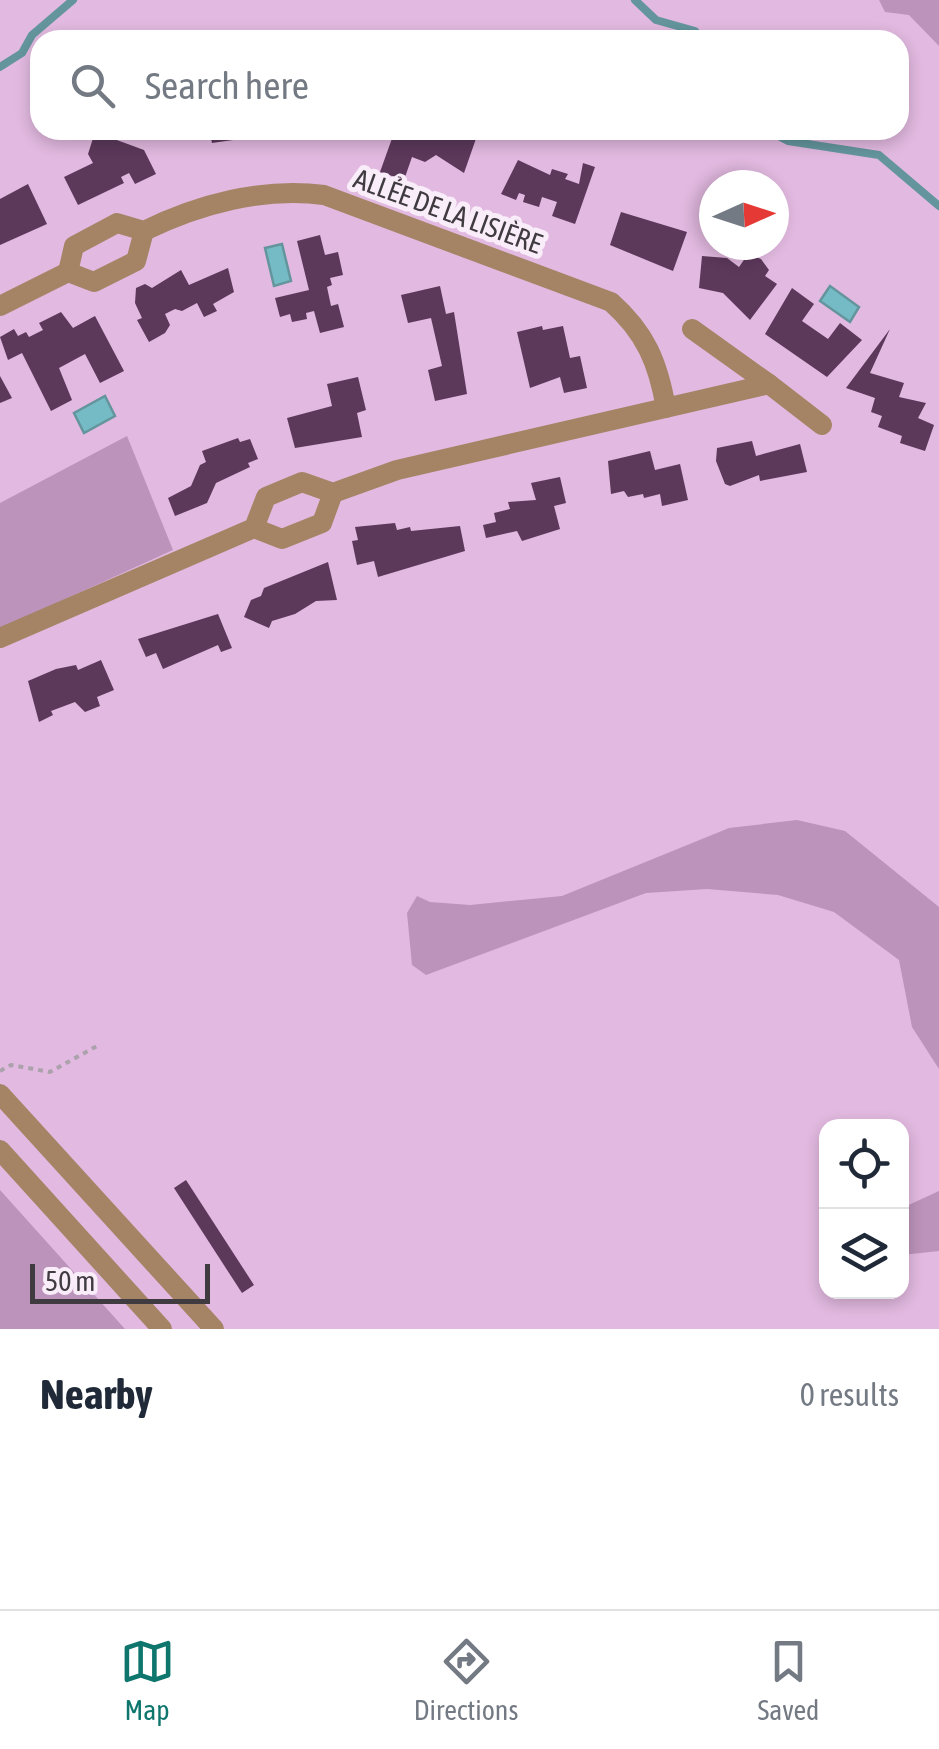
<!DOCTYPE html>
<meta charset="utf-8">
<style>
:root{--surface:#fff;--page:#f2f2f3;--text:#1f2937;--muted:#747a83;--line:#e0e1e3;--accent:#0f766e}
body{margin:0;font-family:"Asap Condensed",sans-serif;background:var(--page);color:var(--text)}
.controls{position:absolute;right:30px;bottom:30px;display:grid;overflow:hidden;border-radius:20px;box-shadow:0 5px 15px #0003}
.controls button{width:90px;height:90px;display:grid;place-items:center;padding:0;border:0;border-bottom:2px solid var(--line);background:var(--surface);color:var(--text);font:50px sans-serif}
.compass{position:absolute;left:699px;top:170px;width:90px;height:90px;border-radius:50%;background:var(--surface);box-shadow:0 5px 15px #0003;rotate:87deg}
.scale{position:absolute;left:30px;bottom:25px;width:180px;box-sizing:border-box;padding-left:10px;border:5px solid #403b40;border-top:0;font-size:28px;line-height:35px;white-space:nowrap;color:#403b40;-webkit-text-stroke:8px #f9edf9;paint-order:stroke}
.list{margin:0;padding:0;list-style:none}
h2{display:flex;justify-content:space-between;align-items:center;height:130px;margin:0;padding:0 40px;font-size:42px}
h2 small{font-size:32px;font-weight:400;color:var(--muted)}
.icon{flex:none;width:55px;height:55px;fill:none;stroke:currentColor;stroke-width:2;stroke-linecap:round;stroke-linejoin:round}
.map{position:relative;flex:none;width:939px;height:1329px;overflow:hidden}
.search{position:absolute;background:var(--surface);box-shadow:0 5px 15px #0003;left:30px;right:30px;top:30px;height:110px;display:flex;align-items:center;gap:25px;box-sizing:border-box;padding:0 35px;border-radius:30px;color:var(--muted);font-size:38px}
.sheet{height:280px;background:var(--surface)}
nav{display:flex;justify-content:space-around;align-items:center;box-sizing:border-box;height:140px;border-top:2px solid var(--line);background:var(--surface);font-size:28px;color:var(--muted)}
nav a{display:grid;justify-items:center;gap:5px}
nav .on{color:var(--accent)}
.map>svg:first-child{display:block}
.green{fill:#e2b9e0;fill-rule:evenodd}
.forest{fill:#bc93ba}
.water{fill:#74bbc5;stroke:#64959d;stroke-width:2.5}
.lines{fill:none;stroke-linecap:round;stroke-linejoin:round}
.stream{stroke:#64959d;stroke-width:8}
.building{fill:#5c385b}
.path{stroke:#aba2ab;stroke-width:4;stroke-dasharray:5 5;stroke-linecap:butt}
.minor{stroke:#a58465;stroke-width:20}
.labels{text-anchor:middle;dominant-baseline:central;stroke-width:10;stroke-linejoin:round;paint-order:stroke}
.street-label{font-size:28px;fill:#403b40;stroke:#f9edf9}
</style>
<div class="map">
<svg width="939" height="1329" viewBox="0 0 939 1329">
<rect width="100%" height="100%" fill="#ece0eb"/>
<path class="green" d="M0,0h939v1329h-939zM40,40h859v90h-859zM714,185h60v60h-60zM826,1126h76v166h-76z"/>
<g class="forest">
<path d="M879,0h60v46l-30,-31 -24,-3z"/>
<path d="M127,436l46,114 -173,79v-126z"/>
<path d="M797,820l48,11 94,76v162l-27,-42 -13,-67 -65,-48 -56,-17 -71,-6 -61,4 -220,82 -14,-10 -5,-52 10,-17 13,6 40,3 92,-9 167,-68z"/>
<path d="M0,1190l125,139h-125z"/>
<path d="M939,1191v60l-37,4v-47z"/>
</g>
<g class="water">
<path d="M282,244l9,37 -17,5 -9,-38z"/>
<path d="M830,286l29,21 -9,15 -30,-21z"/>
<path d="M105,396l10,20 -31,17 -10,-20z"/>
</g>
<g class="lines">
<g class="stream">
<path d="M635,0l21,20 39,11 7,9"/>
<path d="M0,67l22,-14 10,-18 41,-35"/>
<path d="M767,130l21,11 91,14 60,51"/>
</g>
</g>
<g class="building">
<path d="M209,130h51l1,6 -49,7z"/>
<path d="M395,130h32l13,10 3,-10 19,4 2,-4h15l-15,43 -28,-18 -11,7 -13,-5 -8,23 -24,-8z"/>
<path d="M95,132l49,18 12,24 -21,10 -6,-11 -8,4 3,6 -46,22 -14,-28 29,-14 -5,-9z"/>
<path d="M518,160l32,15 2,-6 16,5 -3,5 14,5 4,-21 12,4 -20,57 -23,-8 5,-14 -15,-5 -3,10 -16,-5 2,-7 -6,-2 -3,7 -15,-6z"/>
<path d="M28,184l19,40 -47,21v-46z"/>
<path d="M621,212l66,20 -14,39 -63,-26z"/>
<path d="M320,235l5,20 13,-3 5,23 -13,3 2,7 -5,2 4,19 7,-2 6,23 -24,6 -6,-22 -8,2 1,6 -15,3 -2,-8 -10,3 -5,-19 34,-8 -12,-49z"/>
<path d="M748,254l13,5 8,11 -4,6 12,8 -27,36 -27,-27 -24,-5 3,-32 25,2 12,9z"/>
<path d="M228,268l6,24 -21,12 4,7 -13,6 -7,-14 -15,8 -7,-2 -10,5 5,11 -5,8 -16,9 -12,-22 5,-2 -7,-15 1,-15 9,-4 7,4 29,-18 8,15z"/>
<path d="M440,286l6,28 8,-2 13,82 -32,7 -7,-31 14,-4 -11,-48 -23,5 -7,-28z"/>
<path d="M792,288l22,16 -12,17 26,18 12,-16 22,17 -35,37 -62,-43z"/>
<path d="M61,312l12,16 22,-12 29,55 -24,12 -15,-29 -26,14 13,32 -21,11 -29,-58 -14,7 -8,-23 14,-8 4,7 8,-4 3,5 14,-7 -4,-7z"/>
<path d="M542,326l1,4 20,-4 7,32 10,-2 7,32 -23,5 -4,-16 -30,11 -13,-56z"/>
<path d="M890,329l-20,44 34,10 -5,14 27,6 -8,15 16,7 -9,26 -25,-8 2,-7 -24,-9 4,-11 -11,-4 4,-14 -29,-10z"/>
<path d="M0,376l12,22 -12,5z"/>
<path d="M358,377l8,33 -9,3 5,24 -67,11 -8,-30 45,-12 -5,-22z"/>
<path d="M238,438l2,4 10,-3 8,20 -10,4 2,4 -34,16 -9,20 -32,13 -7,-18 23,-12 9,-21 6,-3 -4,-11z"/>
<path d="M752,441l4,15 44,-12 7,28 -47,9 -1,-6 -29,11 -5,-2 -9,-23 1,-13z"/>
<path d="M650,451l5,19 25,-6 8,36 -26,6 -2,-12 -16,4 -1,-4 -15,3 -4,-6 -13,3 -3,-33z"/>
<path d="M560,477l6,26 -12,3 6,23 -38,12 -5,-10 -31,7 -3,-13 13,-3 -2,-9 16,-4 -2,-7 28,-2 -5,-17z"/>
<path d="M395,523l2,7 13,-3 1,4 49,-5 5,25 -87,26 -4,-16 -17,4 -5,-24 6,-1 -3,-13z"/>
<path d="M328,562l9,38 -21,1 -21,13 -23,7 -3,7 -25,-11 7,-17 10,-4 3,-8z"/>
<path d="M218,614l14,34 -11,4 -3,-7 -55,24 -7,-16 -10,4 -8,-18z"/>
<path d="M101,660l13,30 -17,7 3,9 -15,6 -10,-10 -24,9 2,4 -14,7 -11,-41 28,-12 20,-4 2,5z"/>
<path d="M186,1180l68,105 -12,8 -68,-105z"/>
</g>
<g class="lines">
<path class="path" d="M0,1071l11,-6 39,7 47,-26"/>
<g class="minor">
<path d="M68,272l6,-26 43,-23 27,8c55,-27 119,-44 180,-36l287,107c35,31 47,61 55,106"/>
<path d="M0,306l68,-34 26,10 42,-21 8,-30"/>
<path d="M769,384l53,41"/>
<path d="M254,528l28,11 40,-16 11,-30"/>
<path d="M0,638l254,-110 12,-31 36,-15 31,11 64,-23 372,-86 -77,-55"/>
<path d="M0,1094l214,235"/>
<path d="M0,1150l162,179"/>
</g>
</g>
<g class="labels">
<g class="street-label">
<text transform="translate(448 211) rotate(20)">ALLÉE DE LA LISIÈRE</text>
</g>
</g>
</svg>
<div class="controls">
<button><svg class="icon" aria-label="locate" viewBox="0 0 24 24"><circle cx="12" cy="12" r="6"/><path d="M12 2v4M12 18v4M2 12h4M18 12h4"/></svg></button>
<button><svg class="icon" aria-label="layers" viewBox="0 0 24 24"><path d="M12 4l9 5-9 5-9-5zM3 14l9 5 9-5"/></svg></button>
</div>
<svg class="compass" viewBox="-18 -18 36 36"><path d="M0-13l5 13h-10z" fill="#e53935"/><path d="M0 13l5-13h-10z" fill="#747a83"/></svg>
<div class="scale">50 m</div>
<div class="search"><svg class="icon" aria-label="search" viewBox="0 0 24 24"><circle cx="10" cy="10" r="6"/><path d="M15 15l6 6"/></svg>Search here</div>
</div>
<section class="sheet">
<h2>Nearby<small>0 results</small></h2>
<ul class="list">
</ul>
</section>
<nav>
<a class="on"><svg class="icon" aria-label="map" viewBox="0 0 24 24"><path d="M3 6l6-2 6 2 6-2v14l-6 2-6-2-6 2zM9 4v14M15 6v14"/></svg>Map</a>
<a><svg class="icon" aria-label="directions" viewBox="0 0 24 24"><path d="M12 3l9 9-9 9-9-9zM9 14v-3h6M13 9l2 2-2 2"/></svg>Directions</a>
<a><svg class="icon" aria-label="saved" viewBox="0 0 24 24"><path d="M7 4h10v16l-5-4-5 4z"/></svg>Saved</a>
</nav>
